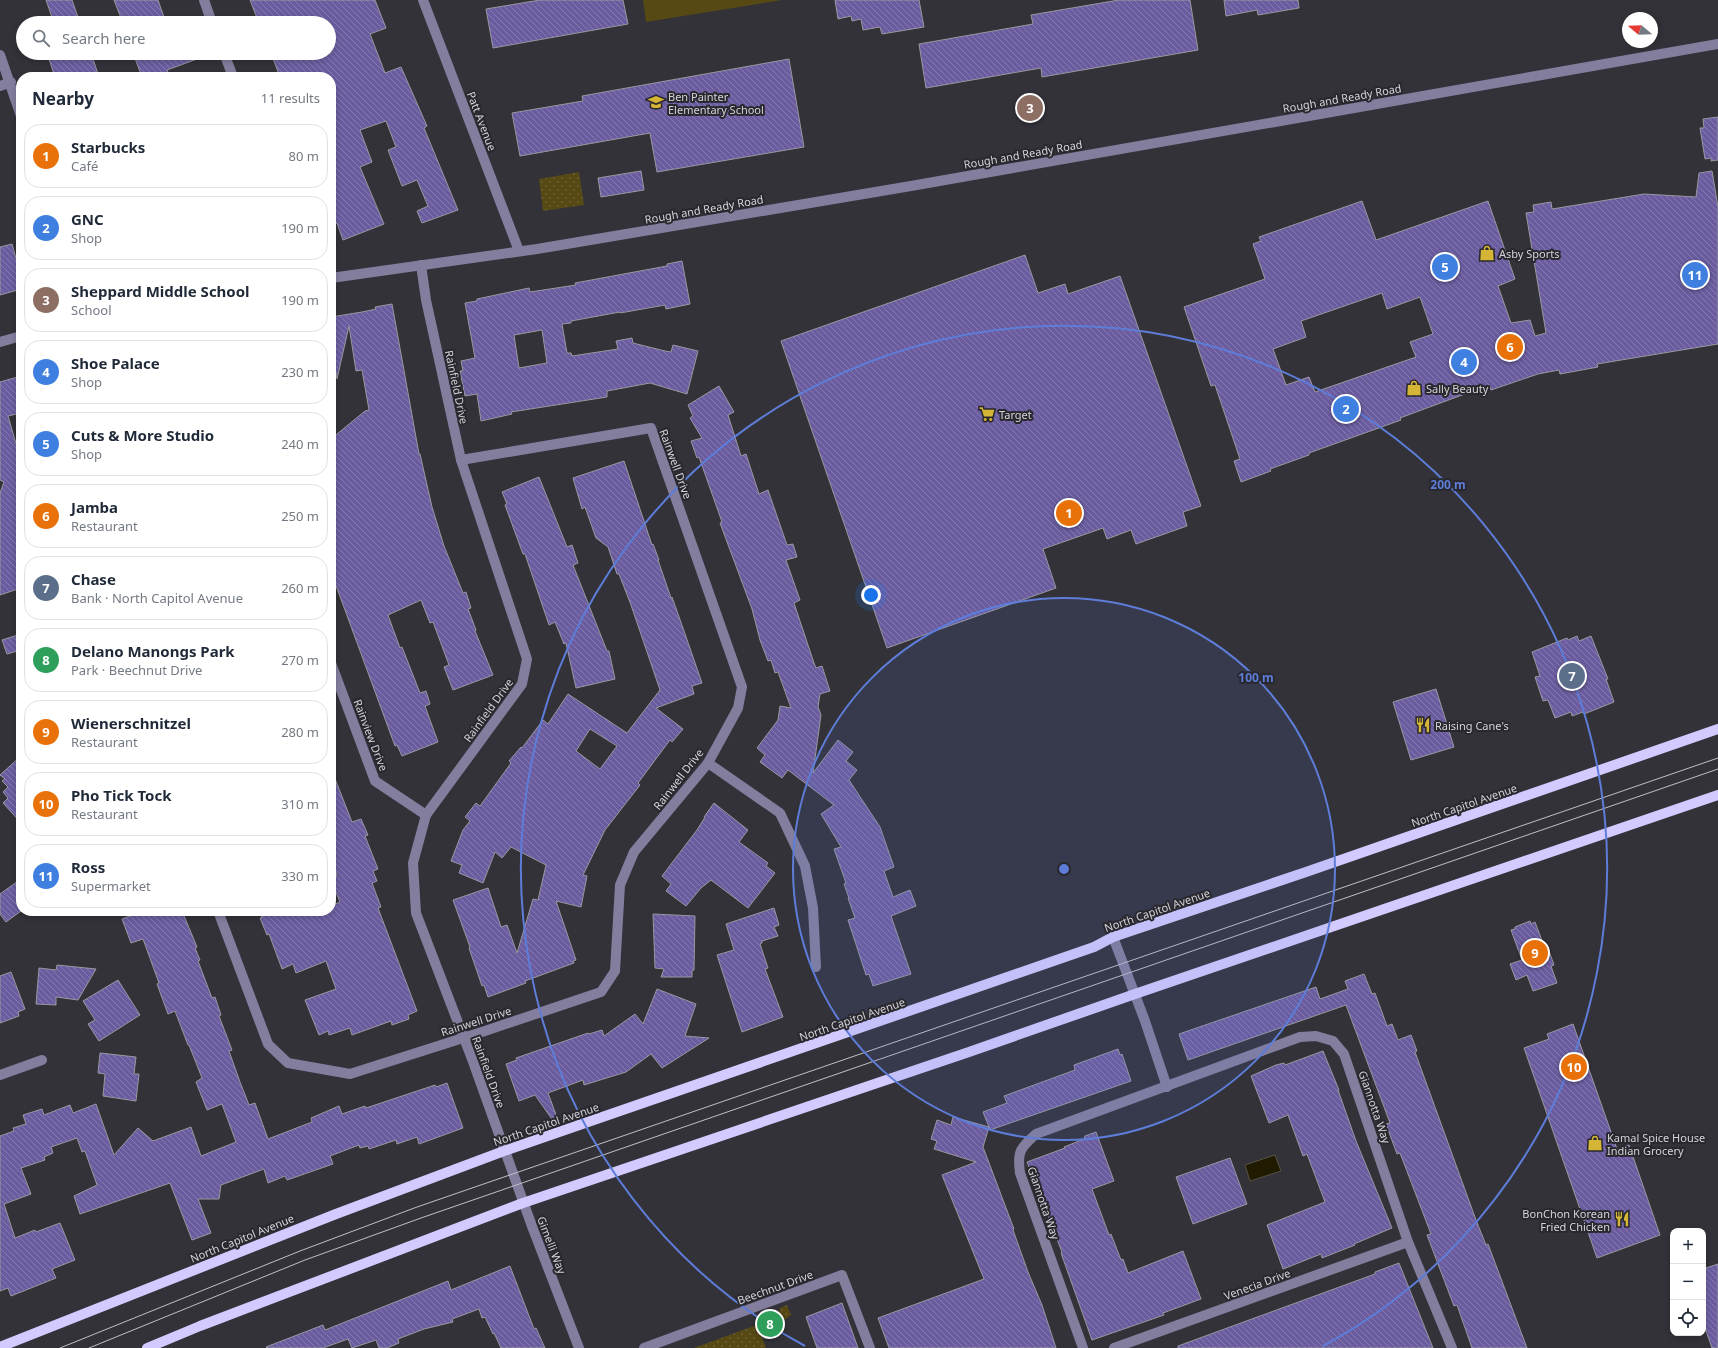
<!DOCTYPE html>
<meta charset="utf-8">
<style>
:root{--surface:#fff;--page:#f2f2f3;--text:#1f2937;--muted:#747a83;--line:#e0e1e3;--accent:#716836}
body{margin:0;font-family:"Noto Sans",sans-serif;background:var(--page);color:var(--text)}
.controls{position:absolute;right:12px;bottom:12px;display:grid;overflow:hidden;border-radius:8px;box-shadow:0 2px 6px #0003}
.controls button{width:36px;height:36px;display:grid;place-items:center;padding:0;border:0;border-bottom:1px solid var(--line);background:var(--surface);color:var(--text);font:20px sans-serif}
.compass{position:absolute;left:1622px;top:12px;width:36px;height:36px;border-radius:50%;background:var(--surface);box-shadow:0 2px 6px #0003;rotate:289deg}
.you{position:absolute;left:871px;top:595px;width:14px;height:14px;margin:-10px;border:3px solid #fff;border-radius:50%;background:#1a73e8;box-shadow:0 0 0 6px #1a73e833}
.badge{display:grid;place-items:center;width:26px;height:26px;border-radius:50%;background:var(--accent);color:#fff;font-size:13px;font-weight:700}
.pin{position:absolute;translate:-50% -50%;border:2px solid #fff;box-shadow:0 1px 4px #0006}
.list{margin:0;padding:0;list-style:none}
h2{display:flex;justify-content:space-between;align-items:center;height:52px;margin:0;padding:0 16px;font-size:17px}
h2 small{font-size:13px;font-weight:400;color:var(--muted)}
.list li{display:grid;grid-template-columns:26px 1fr auto;gap:12px;align-items:center;box-sizing:border-box;height:64px;margin:0 8px 8px;padding:0 8px;border:1px solid var(--line);border-radius:16px}
.list b{display:block;font-size:15px;white-space:nowrap}
.list p{margin:0;font-size:13px;white-space:nowrap;color:var(--muted)}
.list em{font-size:13px;font-style:normal;color:var(--muted)}
.icon{flex:none;width:22px;height:22px;fill:none;stroke:currentColor;stroke-width:2;stroke-linecap:round;stroke-linejoin:round}
.map{position:relative;flex:none;width:1718px;height:1348px;overflow:hidden}
.search{position:absolute;background:var(--surface);box-shadow:0 2px 6px #0003;left:16px;top:16px;width:320px;height:44px;display:flex;align-items:center;gap:10px;box-sizing:border-box;padding:0 14px;border-radius:22px;color:var(--muted);font-size:15px}
.panel{position:absolute;background:var(--surface);box-shadow:0 2px 6px #0003;left:16px;top:72px;width:320px;height:844px;border-radius:16px}
.map>svg:first-child{display:block}
.park{fill:url(#park-dots)}
.garden{fill:#564914}
.water{fill:#201a01;stroke:#565242}
.building{fill:url(#building-back-hatch);stroke:#9998a0;fill-rule:evenodd}
.lines{fill:none;stroke-linecap:round;stroke-linejoin:round}
.minor{stroke:#837e9e;stroke-width:10}
.major{stroke:#d3cbff;stroke-width:10}
.tram{stroke:#c1c0c6;stroke-width:1}
.ring{fill:none;stroke:#5d7dd8;stroke-width:2}
.labels{text-anchor:middle;dominant-baseline:central;stroke-width:4;stroke-linejoin:round;paint-order:stroke}
.poi-label{font-size:11px;fill:#d4d3d8;stroke:#29282f;text-anchor:start}
.street-label{font-size:11px;fill:#d4d3d8;stroke:#29282f}
.centre{fill:#5d7dd8;stroke:#29282f;stroke-width:2}
.ring-label{font-size:12px;text-anchor:middle;font-weight:bold;fill:#5d7dd8;stroke:#29282f;stroke-width:4;stroke-linejoin:round;paint-order:stroke}
</style>
<div class="map">
<svg width="1718" height="1348" viewBox="0 0 1718 1348">
<defs>
<pattern id="park-dots" width="8" height="8" patternUnits="userSpaceOnUse"><rect width="8" height="8" fill="#564914"/><path d="M2 2h.1M6 6h.1" fill="none" stroke="#6d6235" stroke-width="1.8" stroke-linecap="round"/></pattern>
<pattern id="building-back-hatch" width="6" height="6" patternUnits="userSpaceOnUse"><rect width="6" height="6" fill="#6a5c9f"/><path d="M-1 5l2 2M0 0l6 6M5-1l2 2" fill="none" stroke="#857ab0"/></pattern>
</defs>
<rect width="100%" height="100%" fill="#333239"/>
<g class="park">
<path d="M579,172l5,33 -41,6 -4,-32z"/>
<path d="M787,1305l4,10 -29,22 4,11h-72l84,-31 2,-9z"/>
</g>
<path class="garden" d="M643,0h139l-136,22z"/>
<path class="water" d="M1275,1155l6,16 -31,10 -5,-16z"/>
<g class="building">
<path d="M46,0h26l8,23h-26z"/>
<path d="M114,0h44l8,23h-43z"/>
<path d="M250,0h125l11,28 -16,6 15,39 16,-6 26,59 -3,2 34,82 -36,13 -5,-12 11,-5 -11,-26 -15,6 -14,-36 8,-3 -10,-26 -26,9 12,32 -12,5 24,57 -41,16 -6,-17 -3,1 -3,-8v-5l3,-1 -3,-7v-126h-51l-9,-24h60l-2,-30h-70z"/>
<path d="M540,0h83l5,24 -135,24 -7,-39z"/>
<path d="M835,0h84l5,27 -42,7 -2,-7 -17,3 -2,-11 -9,2 -1,-5 -13,3z"/>
<path d="M1119,0h71l8,50 -156,27 -1,-9 -115,20 -7,-44 114,-20 -2,-9z"/>
<path d="M1224,0h74l1,8 -41,7 -1,-5 -31,6z"/>
<path d="M47,53h44l8,24h-44z"/>
<path d="M133,53h75v2l-41,15 3,7h-28z"/>
<path d="M789,59l15,88 -147,25 -7,-39 -130,23 -8,-43 71,-12 -1,-5z"/>
<path d="M1718,117v43l-7,1v-3l-6,1 -5,-31h4l-1,-9z"/>
<path d="M641,171l3,19 -43,7 -3,-19z"/>
<path d="M1712,171l6,36v137l-121,20 1,3 -38,7 -1,-4 -21,4 -47,16 -2,-5 -89,33 1,2 -92,33v2l-39,14 1,2 -30,11 -7,-21 6,-2 -25,-74 -4,1 -27,-79 81,-28 -12,-35 8,-3 -2,-4 103,-36 14,39 112,-39 27,78 -17,7 13,37 19,-3 5,16 11,-3 -20,-120 8,-1 -1,-7 18,-3 1,7 92,-15 52,3 3,-24zM1382,293l5,16 33,-12 13,37 -23,8 6,15 -101,35 -6,-15 -23,8 -13,-36 33,-12 -5,-16z"/>
<path d="M12,244l9,32v10l-4,2 1,2 -18,5v-48z"/>
<path d="M1025,255l13,38 27,-9 3,10 52,-18 81,230 -18,6 4,14 -51,18 -5,-14 -24,9 -4,-11 -60,21 13,39 -169,60 -106,-307z"/>
<path d="M682,261l8,43 -24,5 -1,-4 -45,8v-1l-49,9v2l-9,1 5,29h4l1,3 46,-7 -2,-8 16,-3 1,5 32,8 6,1 2,-7 25,6 -11,43 -37,-11 -43,8v6l-96,15 1,2 -31,7 -4,-27 -12,2 -5,-25h3l-2,-10 14,-3 -10,-55 12,-2v-2l52,-11 1,4 46,-7 -1,-2 92,-17v-2zM542,330l5,33 -28,5 -5,-33z"/>
<path d="M392,304l27,150h1l12,53 12,39 19,47 3,-1 5,16 -3,1 8,21 -1,1 18,44 -40,15 -9,-23 5,-2 -16,-43 -3,1 -9,-23 -33,15 12,33 2,-1 18,46 6,-2 4,13 -5,2 13,36 -36,14 -5,-11 -2,1 -64,-174v-133l34,-28 4,-1 -7,-40 -6,1 -7,-45 -12,53 -6,-36v-26l31,-5 14,-3 -1,-2z"/>
<path d="M21,376v37l-13,3 9,31 4,-2v143l-21,7v-102l4,-11 -4,-2v-98z"/>
<path d="M719,386l15,26 -6,3 13,41 5,-2 13,40 9,-4 19,55 6,-1 4,13 -11,3 14,40 -6,3 20,60 2,5 6,-2 8,25 -10,3 -2,13 3,8 -8,58 25,-33 15,12 -7,9 11,9 -8,10 31,47 14,40 -10,4 9,26 17,-7 6,16 -25,10 20,58 -38,12 -4,-12 -3,1 -18,-55 7,-2 -7,-20h1l-5,-14 2,-1 -12,-34 7,-2 -20,-33 13,-9 -46,-35 -6,8 -22,-16 5,-7 -8,-7 21,-28 2,-14 11,2 -13,-36 -3,1 -4,-13 -3,1 -8,-21 -8,-31 -32,-86 2,-1 -23,-65 -2,1 -6,-17 11,-3 -12,-20 3,-2 -5,-11z"/>
<path d="M624,461l28,84 1,-1 6,16h-1l13,38 1,-1 12,34 18,52 -10,3 2,8 -38,14 27,21 -11,13 -2,-2 -32,43 2,2 -35,45 -22,45 4,1 -6,31 -25,-6 20,59 -3,1 1,2 -49,18 1,2 -38,14 -4,-12 -2,1 -13,-38 1,-1 -17,-47 35,-12 13,39 6,-2 10,28 16,-54 5,1 8,-35 -35,-18 -9,11 -7,-6 -12,31 -24,-10 3,-8 -11,-4 12,-31 7,-9 -5,-4 11,-14 4,3 31,-43 -2,-2 12,-14 1,1 21,-28 5,4 20,-30 59,39 33,-43 -29,-85 -12,-31h-2l-9,-27 -12,-9 -11,-31 -3,2 -9,-31zM590,729l27,17 -17,23 -24,-18z"/>
<path d="M539,477l28,70 5,-2 6,18 -5,2 34,86h2l6,28 -39,9 -10,-45 -2,1 -9,-22 -6,3 -24,-71h-2l-18,-49 2,-1 -5,-12z"/>
<path d="M21,634v16l-14,4 -5,-14z"/>
<path d="M1577,636l2,5 12,-5 17,43h-2l8,23 -30,12 -1,-2 -11,4 -1,-4 -16,6 -7,-18 -5,1 -8,-24 5,-1 -8,-24 35,-14 1,2z"/>
<path d="M1436,689l18,58 -43,13 -18,-58z"/>
<path d="M21,756v67l-18,-20 5,-5 -5,-6 5,-5 -6,-6 3,-2 -5,-4z"/>
<path d="M332,771l20,51 9,-3 7,16 -3,1 13,33 -5,2 4,10 -5,2 9,24 -3,1 39,103 -9,4 1,4 -17,6 -1,-4 -39,14 -2,-7 -21,7 -1,-4 -9,4 -14,-35 31,-11 -10,-28 -30,12 -3,-9 -11,5 -13,-35 -2,1 -7,-17h2l-2,-7h71v-5l9,-4 -9,-22 6,-4 -6,-22z"/>
<path d="M714,803l34,27 -9,12 29,21 -2,3 9,7 -27,35 -37,-28 -10,8 -15,18 -20,-15 5,-7 -9,-8 35,-46 8,-13h-1z"/>
<path d="M21,879v32l-15,11 -6,-8v-20z"/>
<path d="M774,908l5,17 -5,2 4,9 -16,5v2l-2,1 8,24 -3,1 18,48 -41,15 -25,-77 17,-5 -8,-26z"/>
<path d="M143,911h39l15,36 -2,1 5,12 -2,1 14,37 3,-1 6,18 -2,1 13,34 -3,1 11,31 9,23 6,-2 13,36 44,-17 -1,-4 28,-12 3,8 23,-8 1,2 69,-23 1,2 11,-4 16,45 -44,16 -2,-7 -20,7 -1,-4 -27,9 -1,-3 -8,2 -1,-3 -29,11 3,8 -46,16 -2,-4 -17,7 -4,-14 -43,16 -2,14h-21l13,34 -19,7 -22,-57 -90,31 -6,-18 23,-11 -12,-34 -3,1 -5,-14 -26,9 2,6 -9,4 1,3 -24,8 10,26 -27,10 11,34 20,-8 1,2 24,-9 15,37 -23,9 4,9 -45,18 -3,-8 -8,3v-155l14,-5 -1,-3 13,-4 -3,-9 19,-6 2,6 26,-10 3,8 23,-9 18,51 24,-27 15,13 38,-14 10,29 35,-14 -14,-38 -15,6 -11,-28 6,-4 -13,-33h-1l-13,-34 -7,3 -11,-30 2,-1 -16,-44 -12,4 -9,-24z"/>
<path d="M653,914l42,2 -1,54 -2,1v6h-31l3,-8 -9,-1z"/>
<path d="M1530,921l1,3 4,-2 9,24 3,-1 7,20 -3,1 6,17 -24,8 -6,-16 -11,5 -6,-16 12,-4 -11,-30 4,-1v-2z"/>
<path d="M57,965l39,4 -18,31 -22,-3v8l-20,-1 3,-36 17,2z"/>
<path d="M11,972l14,37 -7,3 1,4 -19,7v-47z"/>
<path d="M1364,974l8,20 3,-1 12,33 5,-2 6,16 13,-5 6,16 -2,1 61,168 10,25 2,-1 39,104h-55l-15,-43 -3,1 -27,-71 4,-1 -31,-81 -3,1 -11,-30 4,-1 -44,-118 -158,55 -9,-26 137,-47 4,12 28,-10 -3,-8z"/>
<path d="M118,980l22,35 -41,26 -11,-17 7,-4 -12,-19z"/>
<path d="M657,989l39,15 -11,32 24,2 -47,30 -11,-14 -25,18 -42,13 -1,-5 -35,13 10,27 -4,2 -19,-27 -16,6 -13,-37 11,-4 -1,-2 72,-25 1,1 13,-4 2,6 31,-22 8,10z"/>
<path d="M1573,1024l44,125 12,-4 31,90 -63,23 -73,-210 25,-9 -2,-5z"/>
<path d="M1118,1049l2,6 2,-1 9,27 -141,49 -1,-3 -6,20 31,82 -1,1 15,42 14,33 14,43h-167l-11,-30 106,-39 -42,-104 34,-13 -42,-13 3,-8 -6,-2 6,-19 14,5 2,-8 36,10 -6,-15 24,-9 -3,-7 71,-26 -1,-5z"/>
<path d="M1323,1051l16,39h-1l18,51 36,87 -38,16 1,1 -33,13 -1,-4 -38,15 -16,-44 58,-23 -18,-48 -4,2 -15,-41 -19,8 -18,-47 25,-11 8,-2 1,2z"/>
<path d="M100,1053l36,4 -2,17h5l-3,27 -33,-5 2,-22 -7,-1z"/>
<path d="M1096,1132l18,49 -22,8 17,46 2,-1 10,26 2,-1 5,14 55,-22 18,48 -38,14 1,2 -72,25 -31,-87 1,-1 -35,-90 38,-14 -1,-1 20,-8 1,-3z"/>
<path d="M1230,1158l17,46 -54,20 -17,-47z"/>
<path d="M1399,1263l34,85h-255v-2l197,-72v-2z"/>
<path d="M1718,1264v84h-6l-9,-26v-53z"/>
<path d="M510,1266l24,63 2,-1 9,20h-44l-7,-15 -1,1 -8,-17 -3,1 -3,-9 -27,10 1,3 -29,7 -26,10 1,4 -12,5h-8l-3,-8 -24,8 -4,-9 -25,9h-56l-1,-1 57,-22 2,5 123,-49 3,9z"/>
<path d="M842,1303l16,45h-41l-11,-31z"/>
</g>
<g class="lines">
<g class="minor">
<path d="M204,0l8,23"/>
<path d="M423,0l96,251"/>
<path d="M224,53l9,24"/>
<path d="M0,55l21,61"/>
<path d="M0,86l11,-4"/>
<path d="M421,265l5,35 35,160 66,199 -5,25 -96,131 -13,48 3,50 56,146 61,170 46,119"/>
<path d="M331,278l206,-29 374,-63 807,-142"/>
<path d="M0,342l21,-6"/>
<path d="M331,663l44,118 51,34"/>
<path d="M708,763l72,50 25,53 8,42 3,59"/>
<path d="M218,911l50,133 20,19 62,11 135,-43 116,-39 14,-21 5,-86 14,-33 74,-89 30,-55 4,-21 -91,-259 -190,32"/>
<path d="M1113,937l32,84 22,66"/>
<path d="M0,1075l42,-15"/>
<path d="M644,1348l198,-73 28,73"/>
<path d="M1083,1348l-63,-175c-3,-21 0,-25 16,-39l264,-97 16,-1 17,5 11,13 64,188 44,106"/>
<path d="M1114,1348l294,-106"/>
</g>
<g class="major">
<path d="M0,1347l336,-133 168,-63 590,-204 19,-10 193,-65 412,-143"/>
<path d="M147,1348l53,-22 323,-123 446,-151 166,-58 583,-199"/>
</g>
<g class="tram">
<path d="M60,1348l240,-97 117,-44 1301,-449"/>
<path d="M89,1348l216,-88 116,-42 1297,-449"/>
</g>
</g>
<circle cx="1064" cy="869" r="271" fill="#5d7dd8" fill-opacity=".12"/>
<g class="ring">
<circle cx="1064" cy="869" r="271"/>
<path d="M805 1346A543 543 0 1 1 1323 1346"/>
</g>
<defs>
<symbol id="school-bare" viewBox="-9 -9 18 18"><path d="M0-5L7-2L0 1L-7-2ZM-4 1L0 2.5L4 1V4Q0 6-4 4Z" fill="#d5b535" stroke="#29282f" stroke-width="2.5" paint-order="stroke"/></symbol>
<symbol id="shop-bare" viewBox="-9 -9 18 18"><path d="M-5-2.5h2.3a2.7 3.5 0 0 1 5.4 0H5L5.5 6h-11ZM-1.5-2.5h3a1.5 2.3 0 0 0-3 0Z" fill="#d5b535" stroke="#29282f" stroke-width="2.5" paint-order="stroke"/></symbol>
<symbol id="supermarket-bare" viewBox="-9 -9 18 18"><path d="M-6-5.5h2.5l.6 2H6L4.5 2H-2.5L-4.4-4H-6ZM-1.5 3.2a1.3 1.3 0 1 0 .1 0ZM3 3.2a1.3 1.3 0 1 0 .1 0Z" fill="#d5b535" stroke="#29282f" stroke-width="2.5" paint-order="stroke"/></symbol>
<symbol id="restaurant-bare" viewBox="-9 -9 18 18"><path d="M-5-6h1v4h1v-4h1v4h1v-4h1v5L-1.5 .5V6h-2V.5L-5-1ZM5-6V6H3V1.5H1.5Q1.5-4 5-6Z" fill="#d5b535" stroke="#29282f" stroke-width="2.5" paint-order="stroke"/></symbol>
</defs>
<g fill-rule="evenodd">
<use href="#school-bare" x="645" y="91" width="22" height="22"/>
<use href="#shop-bare" x="1476" y="242" width="22" height="22"/>
<use href="#shop-bare" x="1403" y="377" width="22" height="22"/>
<use href="#supermarket-bare" x="976" y="403" width="22" height="22"/>
<use href="#restaurant-bare" x="1412" y="714" width="22" height="22"/>
<use href="#shop-bare" x="1584" y="1132" width="22" height="22"/>
<use href="#restaurant-bare" x="1611" y="1208" width="22" height="22"/>
</g>
<g class="labels">
<g class="poi-label">
<text x="668" y="96">Ben Painter<tspan x="668" dy="13">Elementary School</tspan></text>
<text x="1499" y="253">Asby Sports</text>
<text x="1426" y="388">Sally Beauty</text>
<text x="999" y="414">Target</text>
<text x="1435" y="725">Raising Cane's</text>
<text x="1607" y="1137">Kamal Spice House<tspan x="1607" dy="13">Indian Grocery</tspan></text>
<text x="1610" y="1213" text-anchor="end">BonChon Korean<tspan x="1610" dy="13">Fried Chicken</tspan></text>
</g>
<g class="street-label">
<text transform="translate(1342 98) rotate(-10)">Rough and Ready Road</text>
<text transform="translate(482 121) rotate(69)">Patt Avenue</text>
<text transform="translate(1023 154) rotate(-10)">Rough and Ready Road</text>
<text transform="translate(704 209) rotate(-10)">Rough and Ready Road</text>
<text transform="translate(457 387) rotate(78)">Rainfield Drive</text>
<text transform="translate(676 464) rotate(70)">Rainwell Drive</text>
<text transform="translate(488 710) rotate(-54)">Rainfield Drive</text>
<text transform="translate(371 735) rotate(69)">Rainview Drive</text>
<text transform="translate(678 779) rotate(-52)">Rainwell Drive</text>
<text transform="translate(1464 805) rotate(-19)">North Capitol Avenue</text>
<text transform="translate(1157 910) rotate(-19)">North Capitol Avenue</text>
<text transform="translate(852 1019) rotate(-19)">North Capitol Avenue</text>
<text transform="translate(476 1021) rotate(-18)">Rainwell Drive</text>
<text transform="translate(489 1072) rotate(70)">Rainfield Drive</text>
<text transform="translate(1375 1107) rotate(71)">Giannotta Way</text>
<text transform="translate(546 1124) rotate(-19)">North Capitol Avenue</text>
<text transform="translate(1044 1203) rotate(71)">Giannotta Way</text>
<text transform="translate(242 1238) rotate(-22)">North Capitol Avenue</text>
<text transform="translate(552 1245) rotate(69)">Gimelli Way</text>
<text transform="translate(1257 1284) rotate(-20)">Venecia Drive</text>
<text transform="translate(775 1287) rotate(-20)">Beechnut Drive</text>
</g>
</g>
<circle cx="1064" cy="869" r="6" class="centre"/>
<g class="ring-label">
<text x="1448" y="489">200 m</text>
<text x="1256" y="682">100 m</text>
</g>
</svg>
<div class="controls">
<button>+</button>
<button>−</button>
<button><svg class="icon" aria-label="locate" viewBox="0 0 24 24"><circle cx="12" cy="12" r="6"/><path d="M12 2v4M12 18v4M2 12h4M18 12h4"/></svg></button>
</div>
<svg class="compass" viewBox="-18 -18 36 36"><path d="M0-13l5 13h-10z" fill="#e53935"/><path d="M0 13l5-13h-10z" fill="#747a83"/></svg>
<div class="you"></div>
<div class="pin badge" style="left:1069px;top:513px;background:#e8710a">1</div>
<div class="pin badge" style="left:1346px;top:409px;background:#3f7fe0">2</div>
<div class="pin badge" style="left:1030px;top:108px;background:#8d6e63">3</div>
<div class="pin badge" style="left:1464px;top:362px;background:#3f7fe0">4</div>
<div class="pin badge" style="left:1445px;top:267px;background:#3f7fe0">5</div>
<div class="pin badge" style="left:1510px;top:347px;background:#e8710a">6</div>
<div class="pin badge" style="left:1572px;top:676px;background:#5c6f8a">7</div>
<div class="pin badge" style="left:770px;top:1324px;background:#2e9e5b">8</div>
<div class="pin badge" style="left:1535px;top:953px;background:#e8710a">9</div>
<div class="pin badge" style="left:1574px;top:1067px;background:#e8710a">10</div>
<div class="pin badge" style="left:1695px;top:275px;background:#3f7fe0">11</div>
<div class="search"><svg class="icon" aria-label="search" viewBox="0 0 24 24"><circle cx="10" cy="10" r="6"/><path d="M15 15l6 6"/></svg>Search here</div>
<section class="panel">
<h2>Nearby<small>11 results</small></h2>
<ul class="list">
<li><span class="badge" style="background:#e8710a">1</span><div><b>Starbucks</b><p>Café</p></div><em>80 m</em></li>
<li><span class="badge" style="background:#3f7fe0">2</span><div><b>GNC</b><p>Shop</p></div><em>190 m</em></li>
<li><span class="badge" style="background:#8d6e63">3</span><div><b>Sheppard Middle School</b><p>School</p></div><em>190 m</em></li>
<li><span class="badge" style="background:#3f7fe0">4</span><div><b>Shoe Palace</b><p>Shop</p></div><em>230 m</em></li>
<li><span class="badge" style="background:#3f7fe0">5</span><div><b>Cuts &amp; More Studio</b><p>Shop</p></div><em>240 m</em></li>
<li><span class="badge" style="background:#e8710a">6</span><div><b>Jamba</b><p>Restaurant</p></div><em>250 m</em></li>
<li><span class="badge" style="background:#5c6f8a">7</span><div><b>Chase</b><p>Bank · North Capitol Avenue</p></div><em>260 m</em></li>
<li><span class="badge" style="background:#2e9e5b">8</span><div><b>Delano Manongs Park</b><p>Park · Beechnut Drive</p></div><em>270 m</em></li>
<li><span class="badge" style="background:#e8710a">9</span><div><b>Wienerschnitzel</b><p>Restaurant</p></div><em>280 m</em></li>
<li><span class="badge" style="background:#e8710a">10</span><div><b>Pho Tick Tock</b><p>Restaurant</p></div><em>310 m</em></li>
<li><span class="badge" style="background:#3f7fe0">11</span><div><b>Ross</b><p>Supermarket</p></div><em>330 m</em></li>
</ul>
</section>
</div>
